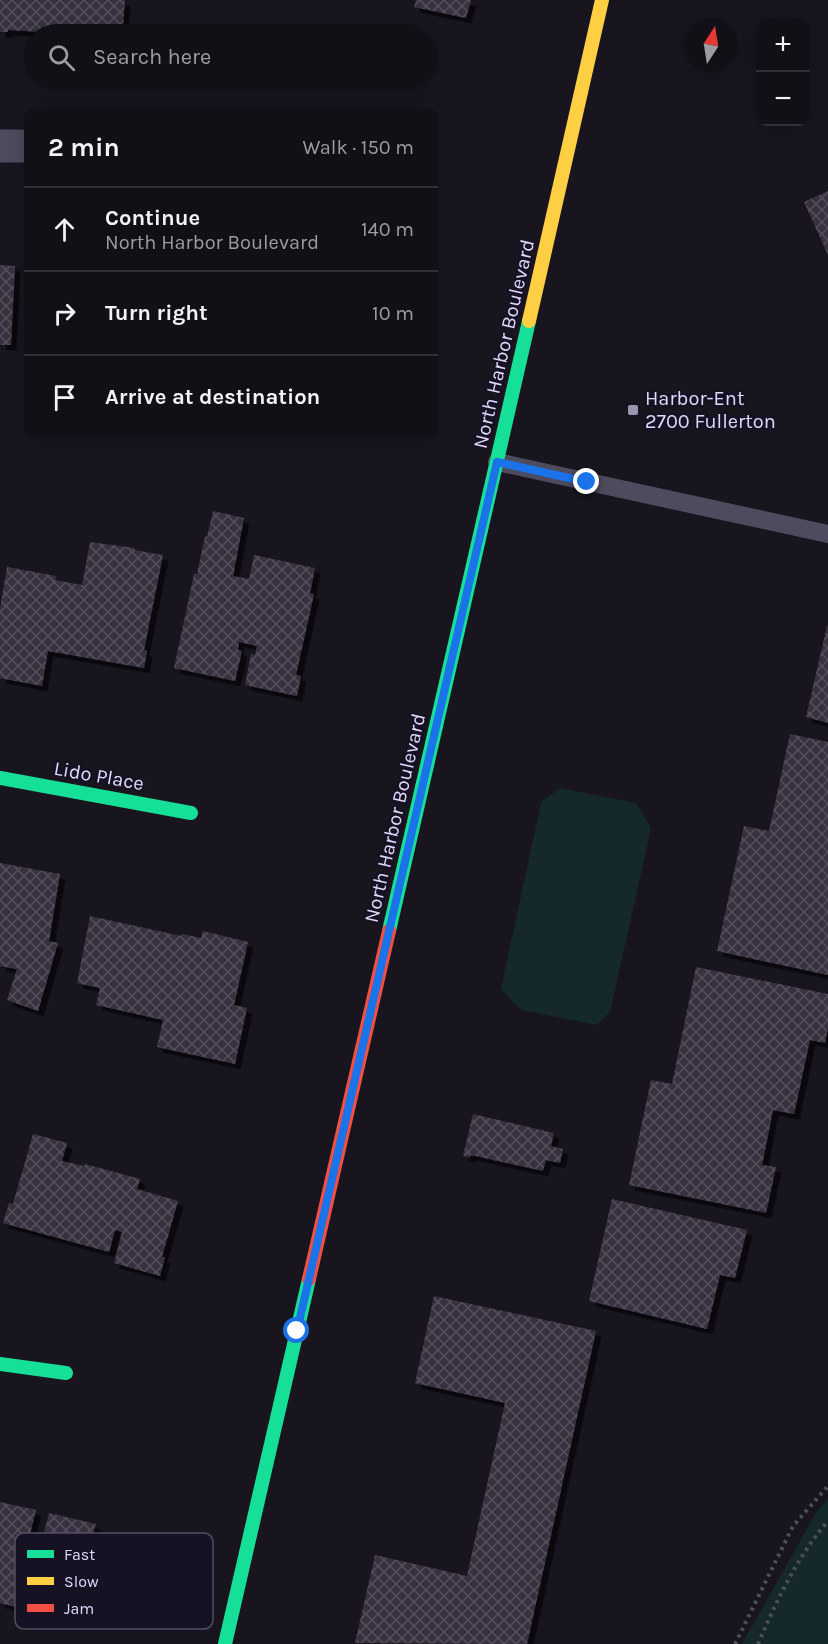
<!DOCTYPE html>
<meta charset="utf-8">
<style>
:root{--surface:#121017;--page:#1b1920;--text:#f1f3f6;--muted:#9c9da1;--line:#313036}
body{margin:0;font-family:Karla,sans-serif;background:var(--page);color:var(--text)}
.controls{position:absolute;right:18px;top:18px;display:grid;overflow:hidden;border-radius:12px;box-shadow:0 3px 15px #0003}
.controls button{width:54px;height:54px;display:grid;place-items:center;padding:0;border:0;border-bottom:2px solid var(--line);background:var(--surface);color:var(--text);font:30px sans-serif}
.compass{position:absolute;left:684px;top:18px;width:54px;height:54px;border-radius:50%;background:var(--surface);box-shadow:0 3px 15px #0003;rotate:12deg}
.stop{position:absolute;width:18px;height:18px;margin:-14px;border:4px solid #1a73e8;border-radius:50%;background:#fff}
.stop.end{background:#1a73e8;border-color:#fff;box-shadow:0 2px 6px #0008}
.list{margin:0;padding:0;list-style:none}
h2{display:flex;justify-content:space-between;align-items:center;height:78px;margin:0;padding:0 24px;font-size:26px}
h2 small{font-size:20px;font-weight:400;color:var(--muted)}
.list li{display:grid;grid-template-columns:39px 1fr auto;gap:18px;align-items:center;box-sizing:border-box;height:84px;padding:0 24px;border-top:2px solid var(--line)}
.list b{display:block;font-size:22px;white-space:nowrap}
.list p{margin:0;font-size:20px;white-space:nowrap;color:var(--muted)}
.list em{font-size:20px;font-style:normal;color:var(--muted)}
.icon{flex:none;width:33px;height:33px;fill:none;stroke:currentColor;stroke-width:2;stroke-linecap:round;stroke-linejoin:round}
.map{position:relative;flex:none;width:828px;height:1644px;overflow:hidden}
.search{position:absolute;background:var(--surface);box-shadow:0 3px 15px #0003;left:24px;top:24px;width:414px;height:66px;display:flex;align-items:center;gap:15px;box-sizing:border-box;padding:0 21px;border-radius:33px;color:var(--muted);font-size:22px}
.panel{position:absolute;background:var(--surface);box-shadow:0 3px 15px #0003;left:24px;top:108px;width:414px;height:330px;border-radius:12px}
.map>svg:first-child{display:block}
.green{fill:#15282a}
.building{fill:url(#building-cross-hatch);filter:url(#shadow)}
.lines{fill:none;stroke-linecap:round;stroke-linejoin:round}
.path{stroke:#4a515e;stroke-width:4;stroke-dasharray:3 4.5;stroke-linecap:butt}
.lane{stroke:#4e4b5e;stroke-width:18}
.street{stroke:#4e4b5e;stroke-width:33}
.fast{stroke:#16e098;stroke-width:14}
.slow{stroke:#ffcf43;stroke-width:14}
.jam{stroke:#f24e42;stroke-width:14}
.route{stroke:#1a73e8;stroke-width:8}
.poi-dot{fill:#9a94ad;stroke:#161123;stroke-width:2}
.labels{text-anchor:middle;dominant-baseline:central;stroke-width:5;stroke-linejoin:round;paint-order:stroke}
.street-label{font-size:20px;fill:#e0d8fa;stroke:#161123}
.poi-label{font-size:20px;fill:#e0d8fa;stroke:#161123;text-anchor:start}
.key{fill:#161123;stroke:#534d64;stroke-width:1.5}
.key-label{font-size:16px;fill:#e0d8fa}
</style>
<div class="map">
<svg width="828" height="1644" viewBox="0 0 828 1644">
<defs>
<pattern id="building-cross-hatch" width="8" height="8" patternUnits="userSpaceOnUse" patternTransform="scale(1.5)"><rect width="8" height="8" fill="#383341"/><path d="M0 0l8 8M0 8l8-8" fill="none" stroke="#54505d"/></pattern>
<filter id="shadow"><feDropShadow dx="5.5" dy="5.5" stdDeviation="0" flood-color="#0009"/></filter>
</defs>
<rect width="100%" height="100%" fill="#18151f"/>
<g class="green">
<path d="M560,788l76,15 15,25 -41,184 -13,13 -76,-15 -20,-21 40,-187z"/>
<path d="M828,1499v145h-86l75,-133z"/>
</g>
<g class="building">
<path d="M0,0h125l-2,26h4l-1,8h-50l-68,-4v2h-8z"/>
<path d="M416,0h55l-5,18 -52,-11z"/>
<path d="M828,191v64l-24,-53z"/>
<path d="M0,265l15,1 -4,79h-11z"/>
<path d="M213,511l31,7 -11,58 16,3 5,-24 61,13 -5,25 4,1 -18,81 5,1 -4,20 -52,-11 6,-31 4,1 2,-9 -18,-4 -1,8 4,1 -7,30 -61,-13 20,-94h3l8,-38 2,1z"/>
<path d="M90,542l45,6v2l28,5 -19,95 3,1 -3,17 -96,-17 -6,35 -42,-8v-69l7,-42 49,9 -1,4 27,5z"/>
<path d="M827,626h1v97l-22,-6z"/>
<path d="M790,734l38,8v233l-111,-24 27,-125 25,5z"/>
<path d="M0,863l60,11 -11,67 9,2 -20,68 -31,-11 10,-31 -17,-3z"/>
<path d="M90,916l91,20 1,-2 19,4 2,-7 45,11 -14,63 13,3 -12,56 -78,-17 6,-27 -67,-15 4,-17 -23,-5z"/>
<path d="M696,967l132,27v33l-3,16 -15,-3 -16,74 -21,-4 -11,55 14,2 -10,46 -137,-28 22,-105 21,4z"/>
<path d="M473,1114l81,19 -3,13 12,3 -3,14 -14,-3 -3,11 -72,-16 -1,2 -7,-1z"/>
<path d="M33,1134l34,9 -5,18 22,5 1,-2 55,15 -3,10 41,12 -16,56h3l-5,19 -46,-13 8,-31 -7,-2 -6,22 -106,-29 6,-20 4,1z"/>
<path d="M612,1199l135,31 -12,48 -15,-3 -13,54 -118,-28z"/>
<path d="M434,1296l162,35 -69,313 -172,-1 20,-88 92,21 38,-173 -90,-20z"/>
<path d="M0,1502l36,8 -6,24 -3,-1 -3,11 19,5 4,-15 -3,-1 5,-20 47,11 -26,96 -70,-17z"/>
</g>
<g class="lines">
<g class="path">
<path d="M735,1644l58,-118 35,-40"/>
<path d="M758,1644c19,-44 39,-87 70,-123"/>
</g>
<path class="lane" d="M497,462l331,72"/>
<path class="street" d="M0,146h28"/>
<g class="fast">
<path d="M0,778l191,35"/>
<path d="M389,931l140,-610"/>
<path d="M0,1364l66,9"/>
<path d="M225,1644l84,-365"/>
</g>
<path class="slow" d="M529,321l73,-321"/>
<path class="jam" d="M309,1279l80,-348"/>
</g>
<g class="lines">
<path class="route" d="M297,1331l200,-869 90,20"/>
</g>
<rect class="poi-dot" x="627" y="404" width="12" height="12" rx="3"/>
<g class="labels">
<g class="street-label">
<text transform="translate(504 344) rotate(-77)">North Harbor Boulevard</text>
<text transform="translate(99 776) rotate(10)">Lido Place</text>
<text transform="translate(395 818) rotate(-77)">North Harbor Boulevard</text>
</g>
<g class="poi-label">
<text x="645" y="398">Harbor-Ent<tspan x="645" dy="23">2700 Fullerton</tspan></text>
</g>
</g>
<rect x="15" y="1533" width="198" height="96" rx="9" class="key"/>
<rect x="27" y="1550" width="27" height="8" fill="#16e098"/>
<rect x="27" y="1577" width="27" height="8" fill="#ffcf43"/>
<rect x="27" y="1604" width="27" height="8" fill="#f24e42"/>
<g class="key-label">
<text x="64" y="1560">Fast</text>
<text x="64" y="1587">Slow</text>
<text x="64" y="1614">Jam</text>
</g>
</svg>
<div class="controls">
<button>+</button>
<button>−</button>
</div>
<svg class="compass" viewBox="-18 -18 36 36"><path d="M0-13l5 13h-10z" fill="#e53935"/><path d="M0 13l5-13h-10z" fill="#9c9da1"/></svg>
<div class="stop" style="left:297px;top:1331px"></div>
<div class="stop end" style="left:587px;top:482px"></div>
<div class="search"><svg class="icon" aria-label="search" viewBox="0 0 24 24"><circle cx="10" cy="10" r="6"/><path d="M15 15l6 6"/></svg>Search here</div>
<section class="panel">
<h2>2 min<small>Walk · 150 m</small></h2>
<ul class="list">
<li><svg class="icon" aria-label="ahead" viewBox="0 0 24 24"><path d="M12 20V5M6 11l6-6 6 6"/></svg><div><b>Continue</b><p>North Harbor Boulevard</p></div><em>140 m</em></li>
<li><svg class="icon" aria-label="right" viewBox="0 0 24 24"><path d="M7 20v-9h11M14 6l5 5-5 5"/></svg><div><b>Turn right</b></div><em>10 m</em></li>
<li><svg class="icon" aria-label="arrive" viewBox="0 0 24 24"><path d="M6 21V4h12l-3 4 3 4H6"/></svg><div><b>Arrive at destination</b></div></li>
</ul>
</section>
</div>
